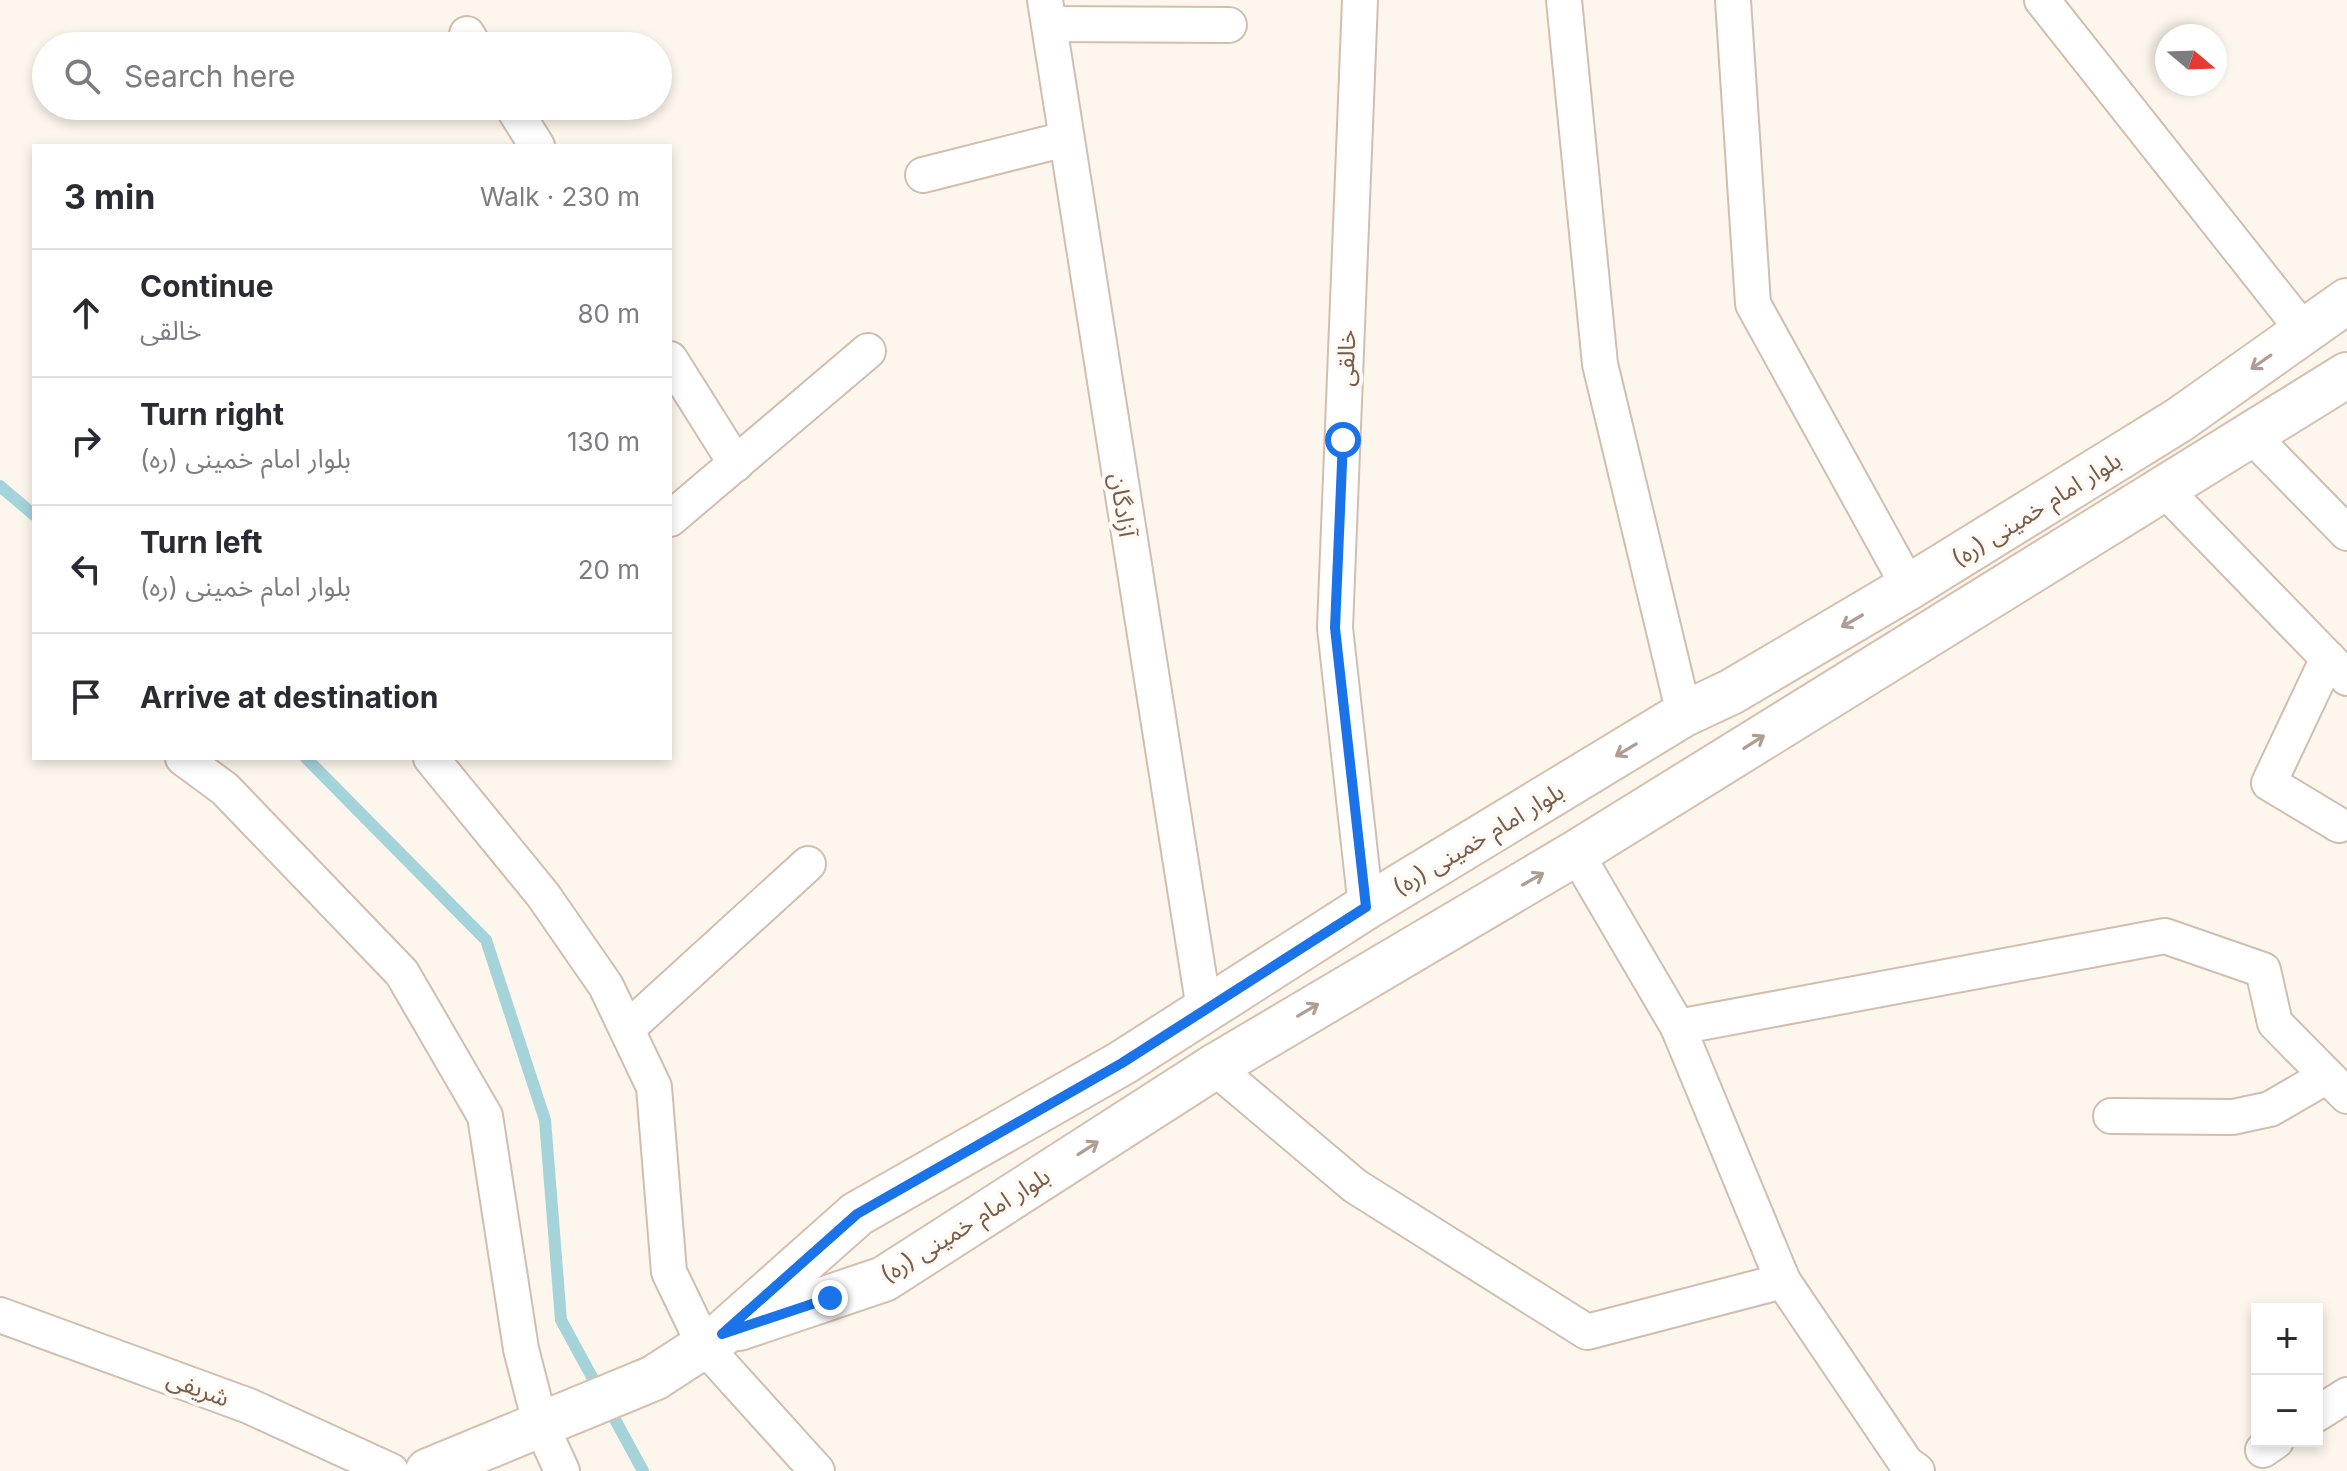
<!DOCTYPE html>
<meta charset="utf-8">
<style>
:root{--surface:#fff;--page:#f7f7f7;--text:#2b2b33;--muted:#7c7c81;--line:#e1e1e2}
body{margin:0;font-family:Inter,"Noto Sans Arabic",sans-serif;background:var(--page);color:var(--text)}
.controls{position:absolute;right:24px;bottom:24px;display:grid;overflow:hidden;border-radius:0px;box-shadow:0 4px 12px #0003}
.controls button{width:72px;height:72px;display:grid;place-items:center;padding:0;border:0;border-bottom:2px solid var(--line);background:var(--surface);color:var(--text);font:40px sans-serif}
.compass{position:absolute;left:2155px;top:24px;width:72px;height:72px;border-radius:50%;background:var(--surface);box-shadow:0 4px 12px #0003;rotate:109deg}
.stop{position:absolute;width:24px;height:24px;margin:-18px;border:6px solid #1a73e8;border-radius:50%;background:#fff}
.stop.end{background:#1a73e8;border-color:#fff;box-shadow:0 2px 8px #0008}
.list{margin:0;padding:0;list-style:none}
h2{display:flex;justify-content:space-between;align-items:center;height:104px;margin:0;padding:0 32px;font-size:34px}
h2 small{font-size:26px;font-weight:400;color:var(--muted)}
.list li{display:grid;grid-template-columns:52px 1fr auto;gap:24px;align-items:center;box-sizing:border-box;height:128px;padding:0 32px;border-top:2px solid var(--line)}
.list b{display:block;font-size:30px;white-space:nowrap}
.list p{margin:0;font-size:26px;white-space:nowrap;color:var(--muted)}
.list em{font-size:26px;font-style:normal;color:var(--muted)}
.icon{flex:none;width:44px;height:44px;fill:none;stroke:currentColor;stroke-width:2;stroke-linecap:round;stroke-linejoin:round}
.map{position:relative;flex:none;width:2347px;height:1471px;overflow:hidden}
.search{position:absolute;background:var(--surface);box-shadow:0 4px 12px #0003;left:32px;top:32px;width:640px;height:88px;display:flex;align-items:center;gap:20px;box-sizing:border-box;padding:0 28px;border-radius:44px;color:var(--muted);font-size:30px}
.panel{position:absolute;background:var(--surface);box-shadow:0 4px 12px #0003;left:32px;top:144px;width:640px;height:616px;border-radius:0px}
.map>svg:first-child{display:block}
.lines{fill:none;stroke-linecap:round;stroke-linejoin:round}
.stream{stroke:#a5d3da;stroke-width:12}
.minor-casing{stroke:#d1beb0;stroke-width:38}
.secondary-casing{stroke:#d6c0b0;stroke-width:48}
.minor{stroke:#fff;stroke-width:34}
.secondary{stroke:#fff;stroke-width:44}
.oneway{stroke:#af9d94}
.route{stroke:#1a73e8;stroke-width:10}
.labels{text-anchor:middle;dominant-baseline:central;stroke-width:8;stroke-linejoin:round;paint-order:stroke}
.street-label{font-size:24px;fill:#7a5c4d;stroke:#fffaf3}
</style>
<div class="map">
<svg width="2347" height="1471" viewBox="0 0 2347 1471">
<rect width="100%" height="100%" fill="#fdf6ec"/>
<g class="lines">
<g class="stream">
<path d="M0,486l34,29"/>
<path d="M306,758l180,182 59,180 16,200 82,151"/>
</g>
<defs>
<g id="minor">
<path d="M1045,0l159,1009"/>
<path d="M1360,0l-25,628 31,279"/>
<path d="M1564,0l36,364 84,350"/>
<path d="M1733,0l20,304 156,283"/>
<path d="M2042,0l262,331"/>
<path d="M1049,24l180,1"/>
<path d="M467,34l7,12"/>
<path d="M512,106l25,40"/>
<path d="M923,175l143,-36"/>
<path d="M670,359l66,105"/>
<path d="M2251,435l96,98"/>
<path d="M2163,488l184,190"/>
<path d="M670,519l198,-168"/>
<path d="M2328,658l-59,125 70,42"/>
<path d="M183,758l42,31 177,184 83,143 36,233 19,74 22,48"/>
<path d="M431,758l112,137 63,91 48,101 15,185 36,75 112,124"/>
<path d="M1576,853l102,174 487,-91 98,34 12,53 72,73"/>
<path d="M1678,1027l105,254"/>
<path d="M627,1029l181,-165"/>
<path d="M1214,1067l141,119 232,146 196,-51 123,182 11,8"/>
<path d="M2111,1116l122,1 37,-8 57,-33"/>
<path d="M0,1315l249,91 142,65"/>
<path d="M2317,1414l30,-19"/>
<path d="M2263,1450l13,-9"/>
</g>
<g id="secondary">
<path d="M739,1328l145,-49 330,-212 362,-214 771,-478"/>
<path d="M428,1471l226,-93 68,-44 135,-120 265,-151 244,-156 318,-193 47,-22 178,-105 270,-167 168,-119"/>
</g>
</defs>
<use href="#minor" class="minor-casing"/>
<use href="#secondary" class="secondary-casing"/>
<use href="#minor" class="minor"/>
<use href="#secondary" class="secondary"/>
</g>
<defs><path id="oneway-shaft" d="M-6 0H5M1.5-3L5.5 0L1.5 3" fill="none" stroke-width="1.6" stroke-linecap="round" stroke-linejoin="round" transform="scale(2)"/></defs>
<g class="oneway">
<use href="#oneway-shaft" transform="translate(2261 362) rotate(145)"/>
<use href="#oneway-shaft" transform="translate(1852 621) rotate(150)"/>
<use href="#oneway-shaft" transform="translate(1754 742) rotate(-32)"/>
<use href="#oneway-shaft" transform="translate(1626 750) rotate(149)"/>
<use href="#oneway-shaft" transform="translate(1533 879) rotate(-30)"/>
<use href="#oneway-shaft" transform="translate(1308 1010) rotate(-31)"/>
<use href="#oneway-shaft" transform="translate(1088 1148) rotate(-33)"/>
</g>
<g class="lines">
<path class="route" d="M830,1298l-108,36 135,-120 265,-151 244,-156 -31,-279 8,-188"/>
</g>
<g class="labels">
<g class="street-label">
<text transform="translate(1346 358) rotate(-88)">خالقی</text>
<text transform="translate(1123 505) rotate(81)">آزادگان</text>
<text transform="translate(2036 509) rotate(-32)">بلوار امام خمینی (ره)</text>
<text transform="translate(1478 839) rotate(-31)">بلوار امام خمینی (ره)</text>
<text transform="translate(965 1225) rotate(-32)">بلوار امام خمینی (ره)</text>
<text transform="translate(198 1388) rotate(20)">شریفی</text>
</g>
</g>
</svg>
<div class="controls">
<button>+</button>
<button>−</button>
</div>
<svg class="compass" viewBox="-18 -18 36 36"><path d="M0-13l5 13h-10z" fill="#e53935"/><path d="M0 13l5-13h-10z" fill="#7c7c81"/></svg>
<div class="stop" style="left:1343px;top:440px"></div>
<div class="stop end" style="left:830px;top:1298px"></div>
<div class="search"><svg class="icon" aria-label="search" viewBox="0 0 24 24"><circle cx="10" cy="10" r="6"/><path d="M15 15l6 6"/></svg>Search here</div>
<section class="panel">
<h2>3 min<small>Walk · 230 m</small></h2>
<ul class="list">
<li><svg class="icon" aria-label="ahead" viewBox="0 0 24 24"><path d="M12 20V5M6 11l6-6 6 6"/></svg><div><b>Continue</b><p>خالقی</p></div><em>80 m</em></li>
<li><svg class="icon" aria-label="right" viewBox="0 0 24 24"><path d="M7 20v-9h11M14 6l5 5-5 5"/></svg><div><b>Turn right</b><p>بلوار امام خمینی (ره)</p></div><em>130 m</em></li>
<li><svg class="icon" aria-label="left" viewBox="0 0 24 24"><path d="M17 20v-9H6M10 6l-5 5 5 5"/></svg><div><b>Turn left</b><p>بلوار امام خمینی (ره)</p></div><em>20 m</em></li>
<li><svg class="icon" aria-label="arrive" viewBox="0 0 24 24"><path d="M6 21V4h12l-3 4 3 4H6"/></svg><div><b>Arrive at destination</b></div></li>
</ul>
</section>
</div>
